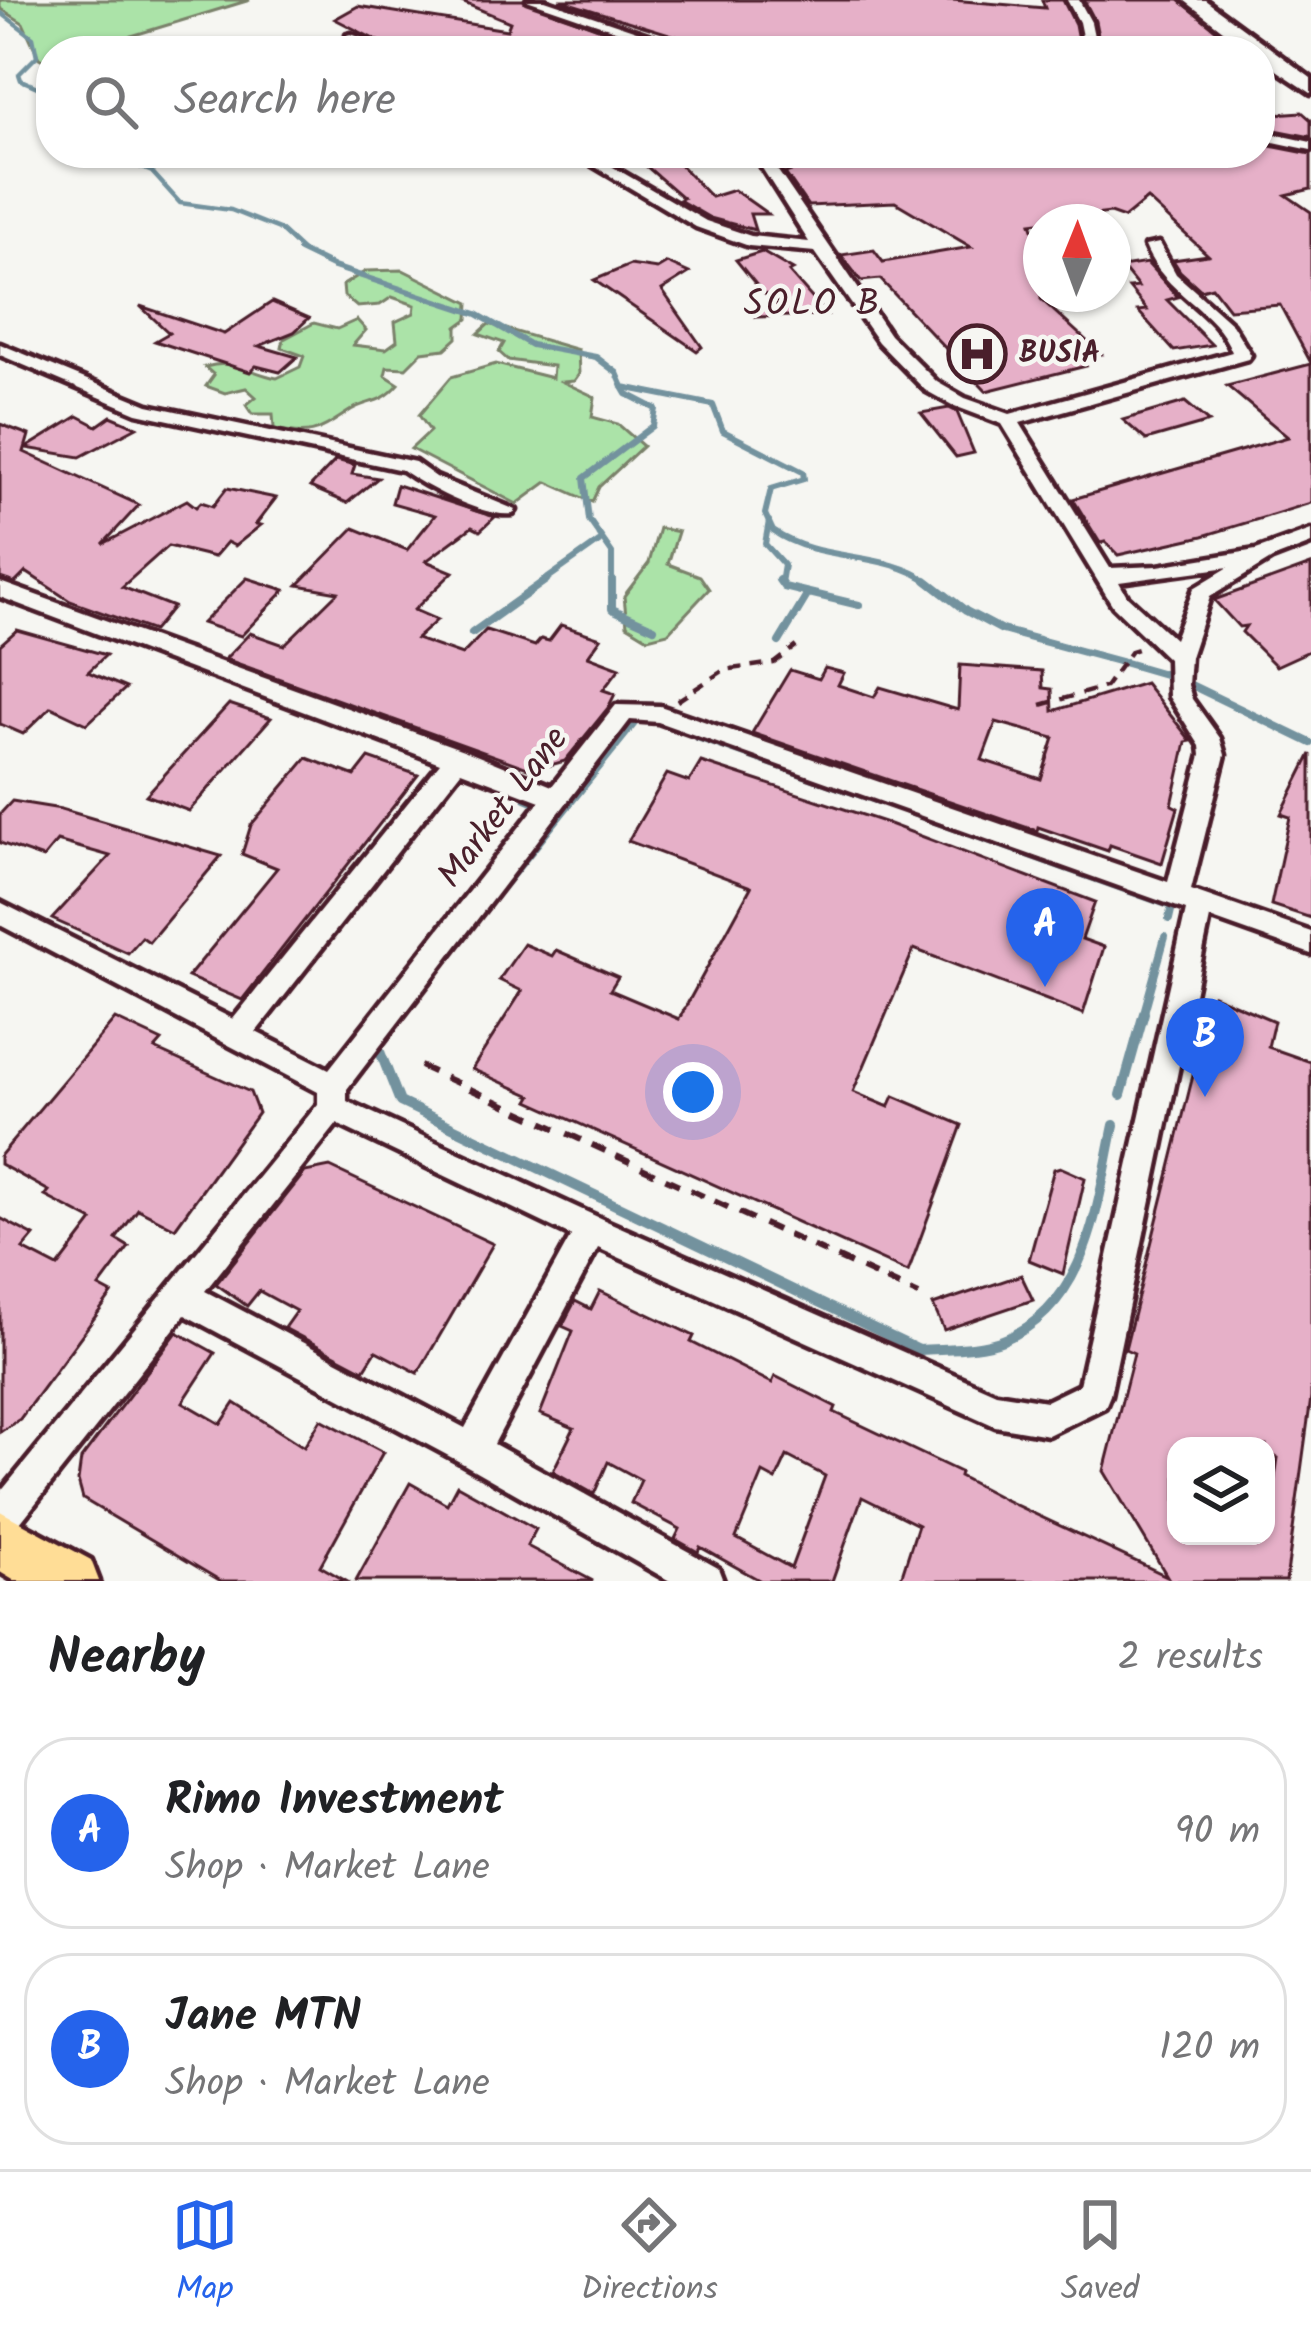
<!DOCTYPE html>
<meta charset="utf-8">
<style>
:root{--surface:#fff;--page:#f6f6f6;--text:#202124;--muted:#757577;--line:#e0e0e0;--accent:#2563eb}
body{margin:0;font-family:Kalam,sans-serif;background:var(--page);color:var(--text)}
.controls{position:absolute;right:36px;bottom:36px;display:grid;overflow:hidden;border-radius:24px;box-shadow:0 3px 9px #0004}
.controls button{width:108px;height:108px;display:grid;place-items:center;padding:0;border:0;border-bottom:3px solid var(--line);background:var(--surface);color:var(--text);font:60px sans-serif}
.compass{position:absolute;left:1023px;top:204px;width:108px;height:108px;border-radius:50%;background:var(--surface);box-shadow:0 3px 9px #0004;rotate:1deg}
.you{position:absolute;left:693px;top:1092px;width:42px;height:42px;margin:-30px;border:9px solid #fff;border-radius:50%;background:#1a73e8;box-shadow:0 0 0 18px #1a73e833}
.badge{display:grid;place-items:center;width:78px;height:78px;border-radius:50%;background:var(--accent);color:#fff;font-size:39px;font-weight:700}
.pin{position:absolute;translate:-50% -99px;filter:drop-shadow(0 3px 6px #0008)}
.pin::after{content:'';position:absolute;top:63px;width:42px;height:36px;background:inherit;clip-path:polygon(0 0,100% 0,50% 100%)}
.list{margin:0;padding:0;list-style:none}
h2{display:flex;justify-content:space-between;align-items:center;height:156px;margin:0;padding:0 48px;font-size:51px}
h2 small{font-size:39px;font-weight:400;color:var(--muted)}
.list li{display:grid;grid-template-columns:78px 1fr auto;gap:36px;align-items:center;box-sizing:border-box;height:192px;margin:0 24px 24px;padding:0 24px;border:3px solid var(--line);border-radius:48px}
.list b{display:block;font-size:45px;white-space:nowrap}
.list p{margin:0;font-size:39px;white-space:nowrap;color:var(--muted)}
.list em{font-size:39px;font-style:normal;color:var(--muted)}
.icon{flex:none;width:66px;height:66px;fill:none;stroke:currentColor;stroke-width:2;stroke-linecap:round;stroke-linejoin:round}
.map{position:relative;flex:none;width:1311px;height:1581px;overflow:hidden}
.search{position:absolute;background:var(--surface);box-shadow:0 3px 9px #0004;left:36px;right:36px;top:36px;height:132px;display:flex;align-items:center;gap:30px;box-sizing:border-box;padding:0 42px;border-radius:48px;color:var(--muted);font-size:45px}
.sheet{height:588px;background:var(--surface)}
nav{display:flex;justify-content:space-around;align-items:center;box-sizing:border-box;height:168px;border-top:3px solid var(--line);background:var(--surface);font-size:33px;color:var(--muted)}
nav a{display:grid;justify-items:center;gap:6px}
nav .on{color:var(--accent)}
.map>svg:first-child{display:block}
.green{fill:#abe3a8;stroke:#7a816a;stroke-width:3}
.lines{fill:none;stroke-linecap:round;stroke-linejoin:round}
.stream-far3{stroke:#73929e;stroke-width:4.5}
.stream-far2{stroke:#73929e;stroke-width:6}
.stream-far1{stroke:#73929e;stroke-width:8}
.stream{stroke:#73929e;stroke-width:10}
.building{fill:#e6b0c8;stroke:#4a1f2b;stroke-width:3;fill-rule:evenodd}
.minor-casing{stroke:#4a1f2b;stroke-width:9}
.secondary-casing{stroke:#4a1f2b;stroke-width:9}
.primary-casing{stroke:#4a1f2b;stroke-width:9}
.path-far1{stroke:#4a1f2b;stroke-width:4.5;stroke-dasharray:12 9;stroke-linecap:butt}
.path{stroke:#4a1f2b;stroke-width:6;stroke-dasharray:15 12;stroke-linecap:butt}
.minor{fill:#f6f6f2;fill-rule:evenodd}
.secondary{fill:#f6f6f2;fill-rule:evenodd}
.primary{fill:#ffdd96;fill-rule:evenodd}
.labels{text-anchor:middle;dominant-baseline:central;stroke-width:9;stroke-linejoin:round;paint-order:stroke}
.far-poi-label{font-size:30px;font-weight:bold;fill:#4a1f2b;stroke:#f6f6f2;text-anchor:start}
.far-quarter-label{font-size:36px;letter-spacing:3px;fill:#4a1f2b;stroke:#f6f6f2}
.street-label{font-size:36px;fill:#4a1f2b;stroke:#f6f6f2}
</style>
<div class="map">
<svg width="1311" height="1581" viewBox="0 0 1311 1581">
<rect width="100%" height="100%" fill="#f6f6f2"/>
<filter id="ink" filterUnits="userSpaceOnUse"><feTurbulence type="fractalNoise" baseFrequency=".00833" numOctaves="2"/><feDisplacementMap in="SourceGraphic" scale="24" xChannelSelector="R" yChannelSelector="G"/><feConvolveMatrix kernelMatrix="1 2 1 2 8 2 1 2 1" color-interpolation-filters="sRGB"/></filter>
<g filter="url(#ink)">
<g class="green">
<path d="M0,0h250l-168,51h-31v9l-6,1 -6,-3 -16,-35 -23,-15z"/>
<path d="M403,270l66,33 -1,16 -11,8v11l-12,11 -23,3 -16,16 -19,-1 -2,8 14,9c-20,23 -31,14 -51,28 -31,20 -36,25 -74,17l-1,-15h-21l-6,-9 10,-8 -10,-9 -21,5 -19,-7 8,-11 -9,-8c31,-9 45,6 72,11l23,-11 4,-11 -22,-8 2,-9 30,-16 23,6 20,-9 9,10 -13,15 33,4 11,-8 -2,-19 19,-9 1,-8 -23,-8 -12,8 -23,2 -13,-11 -1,-11 23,-14z"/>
<path d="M489,324l89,26 1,24 -5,7 -11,1 32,15 -3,20 26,7 25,22 -44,41 -7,15 -45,-20 -30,22 -106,-55 19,-18 -11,-16 32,-38 45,-13 56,14 1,-12 -45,-6 -9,-8 5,-9 -26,-9z"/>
<path d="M659,528l19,4 -10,32 32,12 9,13 -41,44 -20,5 -21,-13 -3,-29 25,-33z"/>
</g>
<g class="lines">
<g class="stream-far3">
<path d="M0,12l33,25 4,19 -18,18 2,6 30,13"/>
<path d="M105,153l47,19 28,31 51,7 48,19 26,24"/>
</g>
<g class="stream-far2">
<path d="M299,250l35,17 143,47 54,31 65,12 21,16 6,14 90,18 10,26 80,41 1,7 -33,10 -6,25 8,17c48,33 111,18 158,52"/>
<path d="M769,521l-4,23 19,21 -3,18"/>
<path d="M541,583l58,-41"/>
<path d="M612,583v-30l-23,-33 -5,-42 69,-52 3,-17 -29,-15 -4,-7"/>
</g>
<g class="stream-far1">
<path d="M612,580v29l42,19"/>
<path d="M779,580l5,7 75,18"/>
<path d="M926,580l40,31 36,19 119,32"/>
<path d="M472,633l74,-53"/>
<path d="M779,642l29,-48"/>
<path d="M1126,663l38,11"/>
<path d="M1189,684l122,59"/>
<path d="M697,737l184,65"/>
<path d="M489,781l16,7"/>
<path d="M526,798l17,7"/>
<path d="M907,811l265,95 -3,13"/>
<path d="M472,925l167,-208"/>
<path d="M1143,1016l22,-79"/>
</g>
<g class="stream">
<path d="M380,1040l-3,4 23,58 519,248c27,-2 58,0 84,-10 86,-35 94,-136 111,-215"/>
<path d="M1121,1095l23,-82"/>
</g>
</g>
<g class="building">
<path d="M457,0h66l110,41 -22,10h-214l-62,-32 23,-13 149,24 3,-8z"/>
<path d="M559,0h393l93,8 -3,-8h21l12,24 5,27h-100l-48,-6 -19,6h-189z"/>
<path d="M1084,0h95l64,51h-142l-6,-30z"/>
<path d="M1302,112l9,8v17l-51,-10v-12z"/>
<path d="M1260,144l51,10v35l-25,6 25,17v151l-31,-58 -51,4 -17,-22 -11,3 -21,-19 -7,-11 35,-5 -61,-56 -23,19 -14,-5 -79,10 10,29v47l60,55 -22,2 7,10 -100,25 -106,-112 -19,2 -20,-26 33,-5 9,12 88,-15 -76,-45 -87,4 -23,-33 62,-20h63l3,8 35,-7 8,6 26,-7h171l36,12 19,-12h52z"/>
<path d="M631,153h38l42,44 23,-7 34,24h-18l5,16 -45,-12 -31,-18 4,-2z"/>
<path d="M762,252l31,18 -4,2 38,43 -71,2 -2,-7 26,-7 -17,-10 -27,-33z"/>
<path d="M667,263l22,10 -27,17 40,57 -5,4 -103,-71 36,-15 27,4z"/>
<path d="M1147,263l31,34 -11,3 45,45 -38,6 -36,-40 9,-1 -18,-22 9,-1 -16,-20z"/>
<path d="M272,302l37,16 -15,14 -35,14 38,11 -17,15 -24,-6 -6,6 -95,-31 14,-8 -29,-27 84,28z"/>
<path d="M1311,364v139l-108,33 -85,19 -13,-13 -5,1 -27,-44 215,-62 -61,-51z"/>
<path d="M1185,402l24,20 -63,18 -23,-20z"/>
<path d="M949,408l8,4 17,41 -18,4 -35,-44z"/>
<path d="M78,416l19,10 14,-10 26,11 -57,30 -54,-9z"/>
<path d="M0,424l29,11 -5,17 115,53 -36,39 84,-44 9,7 5,-5 12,4 14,-18 49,10 -20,26 5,1 -26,21 -8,-4 -13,15 -46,-11 -46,41 51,20 -20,24 -83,-30 -44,-29 -11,11 -15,-5z"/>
<path d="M336,460l19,5 -3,9 26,4 -31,25 -37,-16z"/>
<path d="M397,485l98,32 -15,14 -8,-4 -46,34 27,11 -39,38 23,10 -21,19 46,16 24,-25 49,16 6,-7 8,2 12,-16 40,13 -13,18 32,12 -17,22 12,4 -7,14 -43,53 -32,9 -308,-111 25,-26 34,12 54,-53 -40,-7 56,-57 53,22 28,-35 -43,-12z"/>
<path d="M1311,565v85l-35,16 -34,-34 4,-6 -7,1 -25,-27z"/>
<path d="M247,578l38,12 -44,46 -39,-13z"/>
<path d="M17,630l89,25 -18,17 38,16 -39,36 -36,-17 -28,27 -23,-10v-79z"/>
<path d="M960,665l82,6 1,17 9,1 1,22 92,-28 46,58 -5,1 -14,63 6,3 -16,55 -52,-18 -2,6 -70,-24 -1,4 -285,-98 38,-63 29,9 6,-11 19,5 -6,12 36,12 6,-10 78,23zM996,722l58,16 -13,41 -59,-19z"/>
<path d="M229,704l42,14 -82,93 -43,-16z"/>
<path d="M1311,754v164l-40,-13 19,-88 -9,-3z"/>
<path d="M307,758l48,18 14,-18 49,17 -176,225 -54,-23 89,-109 -35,-14 9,-29z"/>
<path d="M701,762l183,60 211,80 -13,37 22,8 -21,67 -169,-65 -61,143 36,15 5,-11 68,29 -54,147 -379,-171 3,-5 -60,-27 50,-78 -23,-11 25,-36 28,12 4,-6 62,27 -8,13 69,29 72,-132 -123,-46 39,-67 22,8z"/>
<path d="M12,801l49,8 160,47 -72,86 -7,-5 -14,16 -76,-34 58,-63 -53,-15 -14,17 -43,-15v-29z"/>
<path d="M1213,995l61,26 -6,26 43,15v336l-25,183h-386l18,-56 -56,-28 -30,84h-71l-61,-34 -2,5 -23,-13 5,-10 -49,-26 10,-23 -33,-18 -14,32 -41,-23 21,-43 -34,-14 33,-83 -11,-5 13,-25 16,8 9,-18 94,45 -3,6 81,41 3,-7 61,31 -2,5 126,60 -1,4 44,23 164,77 -63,-105 30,-118 -9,-4zM1176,1446h90v7l12,5 -12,78h-90zM787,1456l38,20 -34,92 -55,-30 27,-65 13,7z"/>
<path d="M115,1019l47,22 -7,8 95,43 8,21 -83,115 -37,-19 -22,30 13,8 -30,40 13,7 -92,125 -20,13v-214l34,18 -11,13 35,18 35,-46 -48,-25 4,-5 -49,-27v-8z"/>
<path d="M330,1167l163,77 -75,129 -42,-22 -12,19 -80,-42 12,-17 -37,-20 -12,15 -31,-22 89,-112z"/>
<path d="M1060,1167l25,11 -22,96 -34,-14 25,-91z"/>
<path d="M1021,1275l12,25 -89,30 -11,-25z"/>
<path d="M177,1332l38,21 -32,49 38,22 14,-21 69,44 17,-28 62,33 -63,114 26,15h-125l-138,-82 -5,-18 3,-22z"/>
<path d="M410,1483l37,21 10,-19 79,44 -9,17 66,35h-237z"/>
</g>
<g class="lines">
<defs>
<g id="minor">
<path d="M527,0h18l150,51h-19z"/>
<path d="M1067,0h12l12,22 6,29h-12l-6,-29z"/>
<path d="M351,34l37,14 1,3h-17l-25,-10v-6z"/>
<path d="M1260,131l51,11v8l-51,-11z"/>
<path d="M572,153h17l117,68 45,15 58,6 -47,-74 -1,-15h14l1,15 114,167 47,47 28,16 45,16 222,-62c-16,-43 -68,-58 -87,-106l14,-3 17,31 56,50 19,31 -3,4 -228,64 90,145 48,-2 98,-16 55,-20v14l-39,15 -62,38 -20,60 -2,28 4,14 28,39 5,17 -34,135 120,42v22l-101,-36 -100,477 -5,12 -57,28 -53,-9 -397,-178 -104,196 224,124 5,13h-53l-210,-119 -275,-147 -173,218 -12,5v-45l318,-389v-12l-318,-167v-23l233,117 207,-256 -440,-166v-15l466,169 86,35 64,-81 44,1 508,176 33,-127 -1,-9 -31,-49 -1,-38 -55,-53 -111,-182 -50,-19 -27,-15 -47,-48 -63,-90 -66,-6 -53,-19zM1229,567l-35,21 -20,51 -47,-43 -8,-14zM630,720l28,2 528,188 -107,475 -33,16 -50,-8 -394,-174 -255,-118v-12zM461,771l79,30 -211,268 -73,-37zM337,1124l234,112 -106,192 -260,-137z"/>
<path d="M0,344l148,61 267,57 21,15 80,33 -3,4c-28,4 -88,-27 -111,-44l-265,-57 -137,-58z"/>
</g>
<path id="secondary" d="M1184,0h21l106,78v15l-51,-34v-8h-10z"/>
<path id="primary" d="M0,1511l91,49 8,21h-84l-15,-9z"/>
</defs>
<use href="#minor" class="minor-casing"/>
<use href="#secondary" class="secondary-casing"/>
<use href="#primary" class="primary-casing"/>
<g class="path-far1">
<path d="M677,701l47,-31 50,-7 22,-17"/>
<path d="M1041,705l64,-18 26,-36 9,-3"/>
</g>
<path class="path" d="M420,1066l499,229"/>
<use href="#minor" class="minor"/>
<use href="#secondary" class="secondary"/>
<use href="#primary" class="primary"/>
</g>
</g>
<defs>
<symbol id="hospital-ring" viewBox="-11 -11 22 22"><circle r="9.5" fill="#f6f6f2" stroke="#4a1f2b" stroke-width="1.5"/><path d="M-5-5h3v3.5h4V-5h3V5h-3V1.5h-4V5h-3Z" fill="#4a1f2b"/></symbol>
</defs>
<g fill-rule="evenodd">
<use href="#hospital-ring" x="944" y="321" width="66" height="66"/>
</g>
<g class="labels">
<g class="far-poi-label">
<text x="1019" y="354">BUSIA</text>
</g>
<g class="far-quarter-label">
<text x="813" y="305">SOLO B</text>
</g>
<g class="street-label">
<text transform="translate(504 808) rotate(-53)">Market Lane</text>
</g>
</g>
</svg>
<div class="controls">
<button><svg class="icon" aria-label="layers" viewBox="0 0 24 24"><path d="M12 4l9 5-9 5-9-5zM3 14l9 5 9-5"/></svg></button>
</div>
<svg class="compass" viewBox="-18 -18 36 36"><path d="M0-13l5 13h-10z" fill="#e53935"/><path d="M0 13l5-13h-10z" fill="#757577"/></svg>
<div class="you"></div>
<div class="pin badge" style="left:1045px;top:987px">A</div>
<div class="pin badge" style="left:1205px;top:1097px">B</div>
<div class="search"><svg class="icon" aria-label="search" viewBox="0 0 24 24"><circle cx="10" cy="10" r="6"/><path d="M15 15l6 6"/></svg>Search here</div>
</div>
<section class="sheet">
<h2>Nearby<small>2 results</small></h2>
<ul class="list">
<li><span class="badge">A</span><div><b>Rimo Investment</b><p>Shop · Market Lane</p></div><em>90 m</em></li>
<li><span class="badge">B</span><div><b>Jane MTN</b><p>Shop · Market Lane</p></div><em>120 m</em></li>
</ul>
</section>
<nav>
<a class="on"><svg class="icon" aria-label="map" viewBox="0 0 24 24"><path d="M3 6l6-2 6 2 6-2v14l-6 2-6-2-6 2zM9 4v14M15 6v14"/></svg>Map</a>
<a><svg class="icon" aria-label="directions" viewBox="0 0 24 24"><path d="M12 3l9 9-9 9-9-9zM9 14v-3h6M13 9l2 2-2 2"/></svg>Directions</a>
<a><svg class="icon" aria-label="saved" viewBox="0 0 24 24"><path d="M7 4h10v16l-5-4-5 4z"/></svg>Saved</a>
</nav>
